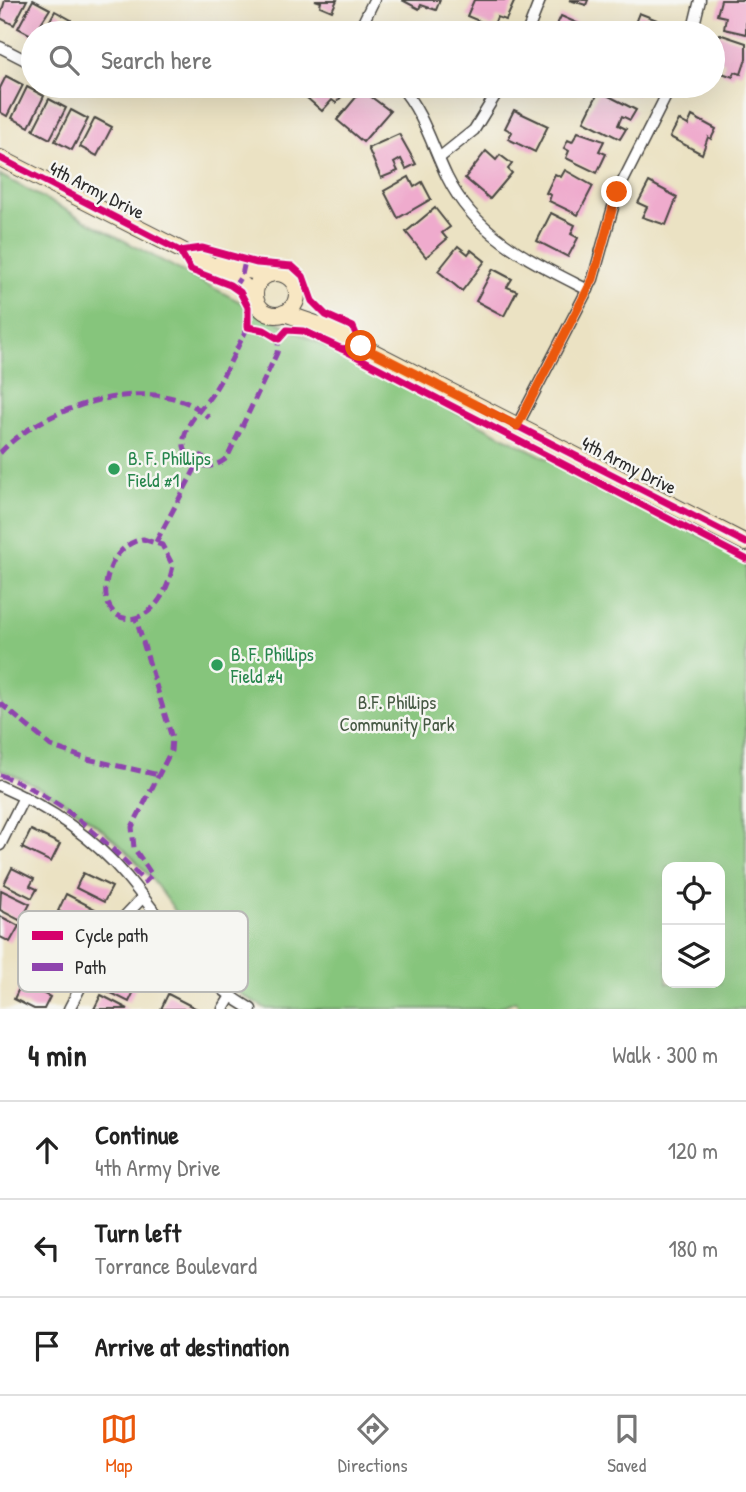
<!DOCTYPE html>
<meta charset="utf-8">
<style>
:root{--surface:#fff;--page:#f6f6f6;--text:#222;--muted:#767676;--line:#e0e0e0;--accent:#ea580c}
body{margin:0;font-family:"Patrick Hand",sans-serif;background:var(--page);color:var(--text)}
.controls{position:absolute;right:21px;bottom:21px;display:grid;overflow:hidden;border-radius:14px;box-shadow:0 7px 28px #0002}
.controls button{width:63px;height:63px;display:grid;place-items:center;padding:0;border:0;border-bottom:2px solid var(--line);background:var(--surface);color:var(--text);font:35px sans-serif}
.stop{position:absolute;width:21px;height:21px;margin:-16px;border:5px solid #ea580c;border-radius:50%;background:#fff}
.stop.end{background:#ea580c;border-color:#fff;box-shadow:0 2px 7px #0008}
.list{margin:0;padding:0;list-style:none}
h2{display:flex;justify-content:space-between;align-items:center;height:91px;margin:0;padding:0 28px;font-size:30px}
h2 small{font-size:23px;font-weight:400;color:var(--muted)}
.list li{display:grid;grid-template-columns:46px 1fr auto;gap:21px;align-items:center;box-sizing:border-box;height:98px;padding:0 28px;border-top:2px solid var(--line)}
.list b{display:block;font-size:26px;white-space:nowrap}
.list p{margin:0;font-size:23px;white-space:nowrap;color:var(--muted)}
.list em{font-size:23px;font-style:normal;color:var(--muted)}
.icon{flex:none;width:38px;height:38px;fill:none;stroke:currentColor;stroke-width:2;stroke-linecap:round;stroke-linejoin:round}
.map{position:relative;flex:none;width:746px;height:1009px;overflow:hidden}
.search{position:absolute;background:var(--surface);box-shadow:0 7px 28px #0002;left:21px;right:21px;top:21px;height:77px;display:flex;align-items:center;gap:18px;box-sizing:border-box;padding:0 24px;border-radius:38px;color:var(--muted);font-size:26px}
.sheet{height:385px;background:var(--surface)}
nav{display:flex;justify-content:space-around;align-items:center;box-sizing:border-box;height:98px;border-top:2px solid var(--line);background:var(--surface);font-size:19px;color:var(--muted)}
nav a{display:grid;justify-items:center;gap:4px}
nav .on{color:var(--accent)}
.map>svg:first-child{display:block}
.green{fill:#86c57c;stroke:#587854;stroke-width:2;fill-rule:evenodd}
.building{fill:#efabcd}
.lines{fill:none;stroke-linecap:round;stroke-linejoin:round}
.street-casing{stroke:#484642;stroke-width:13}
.secondary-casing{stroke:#484642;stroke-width:18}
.street{stroke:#fff;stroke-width:10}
.secondary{stroke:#f8e7c3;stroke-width:16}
.quiet{stroke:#8e44ad;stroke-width:5;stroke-dasharray:10 5;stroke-linecap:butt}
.cycleway-casing{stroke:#f6f6f2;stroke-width:11}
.cycleway{stroke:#d6006c;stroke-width:7}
.route{stroke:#ea580c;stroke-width:9}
.leisure-dot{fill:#2e9e5b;stroke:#f6f6f2;stroke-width:2.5}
.labels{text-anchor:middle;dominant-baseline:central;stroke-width:5;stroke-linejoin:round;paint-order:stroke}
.street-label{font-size:19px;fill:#2b2b2b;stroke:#f6f6f2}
.leisure-label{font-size:19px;fill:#27864d;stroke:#f6f6f2;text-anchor:start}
.park-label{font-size:19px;fill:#465943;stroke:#f6f6f2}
.key{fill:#f6f6f2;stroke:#b9b9b6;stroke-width:2}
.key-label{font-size:19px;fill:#2b2b2b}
</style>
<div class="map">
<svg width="746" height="1009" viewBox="0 0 746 1009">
<rect width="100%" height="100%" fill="#f6f6f2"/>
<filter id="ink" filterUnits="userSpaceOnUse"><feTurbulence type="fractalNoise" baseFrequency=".0143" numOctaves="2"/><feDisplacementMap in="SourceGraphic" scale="14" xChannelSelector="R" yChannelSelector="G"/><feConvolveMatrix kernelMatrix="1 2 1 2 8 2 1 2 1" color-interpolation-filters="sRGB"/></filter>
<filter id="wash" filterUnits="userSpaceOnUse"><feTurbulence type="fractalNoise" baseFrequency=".00686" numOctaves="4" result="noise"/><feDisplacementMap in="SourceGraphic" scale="28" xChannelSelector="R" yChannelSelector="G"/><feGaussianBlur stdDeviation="1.57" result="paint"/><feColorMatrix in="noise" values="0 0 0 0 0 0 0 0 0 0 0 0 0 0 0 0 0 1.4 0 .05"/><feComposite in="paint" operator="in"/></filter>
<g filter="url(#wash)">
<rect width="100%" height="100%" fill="#ebe2c3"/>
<path class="green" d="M0,175l295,156 451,228v450h-225l-6,-8 -19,8h-229c-27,-13 -71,-44 -83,-73 -3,-6 -3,-14 -6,-20 -7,-13 -19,-27 -28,-39 -40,-48 -93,-84 -150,-108zM667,867h53v116h-53z"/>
<g id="blocks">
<g class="building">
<path d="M5,0h22l-13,25 -14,-7z"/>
<path d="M33,0l17,9 -17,27 -15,-8z"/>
<path d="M315,0h22l-5,11 -12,-5 1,-4z"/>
<path d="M402,0h38l-4,10 -15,-5 -2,4z"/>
<path d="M474,0h41l-9,20 -9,-3 -4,10 -26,-11z"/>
<path d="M569,0h19l-2,5z"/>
<path d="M721,0h25v34l-22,-5 2,-12 -9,-2z"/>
<path d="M55,11l16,9 -6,13h-22z"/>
<path d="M639,13l31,12 -4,8h-35z"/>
<path d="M561,16l34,15 -1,2h-41z"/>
<path d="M76,25l16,8h-21z"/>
<path d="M719,34l27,9v16l-5,15 -6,-2 -2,5 -11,-4 3,-11 -12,-4z"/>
<path d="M6,76l17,9 -16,31 -7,-4v-24z"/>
<path d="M306,86h27l10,9 -7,8 -4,-3 -10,11 -15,-13 5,-6z"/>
<path d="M433,86h31l-7,12z"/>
<path d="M617,86h25l-5,10z"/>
<path d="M27,87l17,9 -15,31 -17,-9z"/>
<path d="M362,90l28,21 -27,31 -26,-22z"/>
<path d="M599,91l37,19 -6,10 -8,-4 -4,9 8,4 -6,10 -36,-18z"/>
<path d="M49,99l17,9 -16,31 -17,-9z"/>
<path d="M71,110l17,9 -16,31 -17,-9z"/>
<path d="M514,110l34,16 -13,26 -27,-13 4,-7 -7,-4z"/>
<path d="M692,116l24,13 -5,10 -3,-2 -6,17 -32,-17 9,-17 9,5z"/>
<path d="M95,118l17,9 -15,29 -17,-9z"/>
<path d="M578,132l26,9 -5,10 7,3 -9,19 -31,-15 3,-7 -5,-3 4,-8 4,2z"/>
<path d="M399,134l17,30 -10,5 -5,-10 -7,4 4,8 -17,7 -13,-30z"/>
<path d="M486,151l10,9 4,-5 12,9 -4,5 4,4 -22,26 -25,-21z"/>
<path d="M565,170l28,16 -15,29 -29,-14 2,-6 -5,-2 9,-19 6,3z"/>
<path d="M409,177l5,10 8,-5 9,17 -33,19 -14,-27z"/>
<path d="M649,182l28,15 -11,28 -24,-8 5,-10 -9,-4z"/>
<path d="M435,208l15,19 -8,6 5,6 -21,18 -20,-25z"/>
<path d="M551,213l24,12 -4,9 7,4 -10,19 -31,-16z"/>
<path d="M458,246l10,8 3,-4 14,11 -23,30 -24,-20z"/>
<path d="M493,269l19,10 -5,8 10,4 -13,25 -28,-15z"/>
<path d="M31,830l29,14 -9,18 -29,-14z"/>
<path d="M12,868l22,11 -4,7 7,3 -5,9 -28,-14z"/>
<path d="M83,873l29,14 -8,15 -28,-14z"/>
<path d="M1,890l29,14 -9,17 -21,-11z"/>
<path d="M66,894l29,15 -8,17 -29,-15z"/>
<path d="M0,916l19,10 -9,16 -10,-5z"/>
<path d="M31,959l31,16 -9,17 -30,-16z"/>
<path d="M113,973l24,12 -8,17 -24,-12z"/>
<path d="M22,982l28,15 -6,12h-10l-20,-10z"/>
<path d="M168,994l29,15h-36z"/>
<path d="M101,995l27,14h-34z"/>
</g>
</g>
</g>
<g filter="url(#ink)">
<use href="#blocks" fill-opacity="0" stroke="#484642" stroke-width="2"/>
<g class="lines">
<defs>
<g id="street">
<path d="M358,33l16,-33"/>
<path d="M527,33l13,-33"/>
<path d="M692,33l8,-33"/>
<path d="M0,47l33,17"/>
<path d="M75,86l9,4 18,-4"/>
<path d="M400,86c23,26 32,60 47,91 29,59 84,84 141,113"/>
<path d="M439,158l35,-28 27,-44"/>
<path d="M517,426l76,-147 24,-86 54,-107"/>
<path d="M0,786c48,21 92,50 126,90 40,47 69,101 125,133"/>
<path d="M0,845l24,-48"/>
<path d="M69,1009l39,-75 35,-37"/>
<path d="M223,1009l8,-13"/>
</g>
<g id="secondary">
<path d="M0,158l234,119 21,19"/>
<path d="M218,265l52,9"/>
<circle cx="276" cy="294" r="21"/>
<path d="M284,313l41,14 421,216"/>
</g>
</defs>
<use href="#street" class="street-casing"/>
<use href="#secondary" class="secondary-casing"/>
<use href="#street" class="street"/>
<use href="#secondary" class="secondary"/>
<g class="quiet">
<path d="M234,287l8,-12 3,-14"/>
<path d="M248,327c-12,22 -22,46 -36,67 -9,14 -31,32 -28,52 1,9 10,16 18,19 9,3 17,-1 25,-7l50,-105 2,-14"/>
<path d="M0,453c40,-46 162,-85 209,-35"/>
<path d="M143,539l19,6 11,21c-17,79 -87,61 -62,0 6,-14 17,-24 32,-27z"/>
<path d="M156,542l47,-88"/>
<path d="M0,703l51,43 36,13 72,16"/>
<path d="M0,775c58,21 103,62 145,107l7,-7 -18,-27 -2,-21 39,-76 1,-13 -36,-119"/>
</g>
<defs>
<g id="cycleway">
<path d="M0,158l180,93"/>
<path d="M180,251l11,19 39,15 10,7 8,15v20l16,3 15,9 8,-9 16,1 39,18 404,210"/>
<path d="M180,251l22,-3 55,15 35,3 11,10 9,25 14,14 27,12 8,19 -19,3"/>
<path d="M478,406l268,137"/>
</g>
</defs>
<use href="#cycleway" class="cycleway-casing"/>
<use href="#cycleway" class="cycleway"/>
</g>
</g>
<g class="lines" filter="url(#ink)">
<path class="route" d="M361,346l156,80 76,-147 24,-87"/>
</g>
<g class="leisure-dot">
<circle cx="114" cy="469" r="7"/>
<circle cx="217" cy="665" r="7"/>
</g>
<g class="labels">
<g class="street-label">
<text transform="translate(97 190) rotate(27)">4th Army Drive</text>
<text transform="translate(629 465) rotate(27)">4th Army Drive</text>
</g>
<g class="leisure-label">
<text x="128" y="458">B. F. Phillips<tspan x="128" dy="22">Field #1</tspan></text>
<text x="231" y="654">B. F. Phillips<tspan x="231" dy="22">Field #4</tspan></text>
</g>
<g class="park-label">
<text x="397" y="702">B.F. Phillips<tspan x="397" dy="22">Community Park</tspan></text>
</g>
</g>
<rect x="18" y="911" width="230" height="81" rx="10" class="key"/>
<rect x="32" y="931" width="31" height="9" fill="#d6006c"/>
<rect x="32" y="963" width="31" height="8" fill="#8e44ad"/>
<g class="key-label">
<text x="75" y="942">Cycle path</text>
<text x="75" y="974">Path</text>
</g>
</svg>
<div class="controls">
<button><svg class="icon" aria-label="locate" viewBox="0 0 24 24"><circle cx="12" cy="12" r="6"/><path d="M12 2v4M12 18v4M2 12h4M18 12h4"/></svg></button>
<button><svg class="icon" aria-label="layers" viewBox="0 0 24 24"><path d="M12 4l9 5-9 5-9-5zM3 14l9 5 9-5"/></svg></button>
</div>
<div class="stop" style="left:361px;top:346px"></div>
<div class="stop end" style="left:617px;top:192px"></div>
<div class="search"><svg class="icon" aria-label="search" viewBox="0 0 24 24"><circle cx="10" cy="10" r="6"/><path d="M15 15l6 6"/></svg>Search here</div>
</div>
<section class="sheet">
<h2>4 min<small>Walk · 300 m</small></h2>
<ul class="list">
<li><svg class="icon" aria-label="ahead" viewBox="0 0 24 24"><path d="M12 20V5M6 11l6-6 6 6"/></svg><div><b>Continue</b><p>4th Army Drive</p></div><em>120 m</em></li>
<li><svg class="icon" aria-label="left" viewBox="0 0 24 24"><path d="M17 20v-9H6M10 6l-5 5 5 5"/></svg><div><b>Turn left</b><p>Torrance Boulevard</p></div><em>180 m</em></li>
<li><svg class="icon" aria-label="arrive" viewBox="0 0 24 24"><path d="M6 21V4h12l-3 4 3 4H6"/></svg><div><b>Arrive at destination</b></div></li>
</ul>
</section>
<nav>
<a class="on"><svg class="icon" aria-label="map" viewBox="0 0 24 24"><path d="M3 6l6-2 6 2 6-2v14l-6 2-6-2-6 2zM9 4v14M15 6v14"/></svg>Map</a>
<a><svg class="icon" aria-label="directions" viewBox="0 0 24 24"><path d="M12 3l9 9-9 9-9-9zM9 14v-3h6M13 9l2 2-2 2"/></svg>Directions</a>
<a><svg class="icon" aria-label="saved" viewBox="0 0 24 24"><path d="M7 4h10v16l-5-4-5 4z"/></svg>Saved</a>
</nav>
